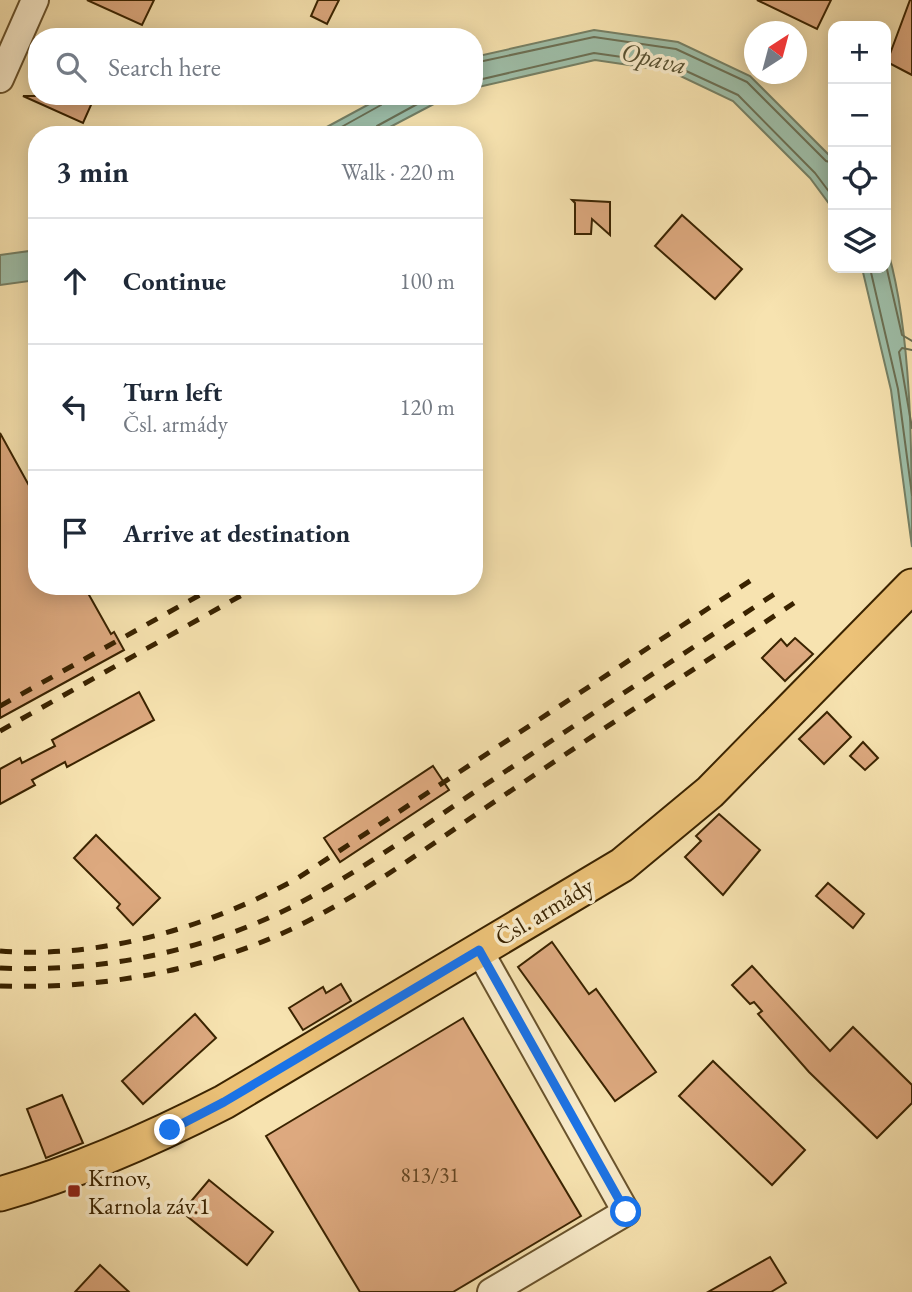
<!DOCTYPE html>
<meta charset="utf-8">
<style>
:root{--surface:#fff;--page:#f2f2f3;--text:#1f2937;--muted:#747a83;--line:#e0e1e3}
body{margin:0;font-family:"EB Garamond",serif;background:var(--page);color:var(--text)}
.controls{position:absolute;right:21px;top:21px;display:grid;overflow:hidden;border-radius:14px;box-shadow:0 4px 18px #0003}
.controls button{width:63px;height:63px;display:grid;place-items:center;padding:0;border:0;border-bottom:2px solid var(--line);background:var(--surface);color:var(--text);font:35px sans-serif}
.compass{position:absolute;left:744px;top:21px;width:63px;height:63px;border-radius:50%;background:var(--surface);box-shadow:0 4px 18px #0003;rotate:36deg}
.stop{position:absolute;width:21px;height:21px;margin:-16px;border:5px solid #1a73e8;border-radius:50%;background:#fff}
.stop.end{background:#1a73e8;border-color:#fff;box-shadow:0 2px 7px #0008}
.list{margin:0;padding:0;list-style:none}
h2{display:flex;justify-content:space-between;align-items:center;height:91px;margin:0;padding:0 28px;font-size:30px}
h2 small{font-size:23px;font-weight:400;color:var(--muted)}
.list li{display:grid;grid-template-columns:46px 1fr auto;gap:21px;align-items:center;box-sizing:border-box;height:126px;padding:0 28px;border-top:2px solid var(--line)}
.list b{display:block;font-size:26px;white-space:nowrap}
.list p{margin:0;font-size:23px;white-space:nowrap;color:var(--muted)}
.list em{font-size:23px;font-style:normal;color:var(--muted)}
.icon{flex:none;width:38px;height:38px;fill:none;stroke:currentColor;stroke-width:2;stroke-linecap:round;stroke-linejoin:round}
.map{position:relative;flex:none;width:912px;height:1292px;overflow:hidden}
.search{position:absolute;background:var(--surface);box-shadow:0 4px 18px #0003;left:28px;top:28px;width:455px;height:77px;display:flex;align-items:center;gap:18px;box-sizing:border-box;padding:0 24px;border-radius:28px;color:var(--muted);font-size:26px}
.panel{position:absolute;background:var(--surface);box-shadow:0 4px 18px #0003;left:28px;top:126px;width:455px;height:469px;border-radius:28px}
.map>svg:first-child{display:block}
.water{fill:#9ebea8;stroke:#768065;stroke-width:2}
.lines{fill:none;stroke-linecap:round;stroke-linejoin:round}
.shore{stroke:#6c7054;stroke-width:2}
.building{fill:#dda97f;stroke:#3a2300;stroke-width:2}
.minor-casing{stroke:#69532c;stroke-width:30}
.major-casing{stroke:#3a2300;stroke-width:37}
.minor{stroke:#faedcc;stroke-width:26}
.major{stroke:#ecc278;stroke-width:33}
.rail{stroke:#3a2300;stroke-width:5;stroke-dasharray:12 12;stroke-linecap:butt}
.route{stroke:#1a73e8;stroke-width:9}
.poi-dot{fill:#8f2418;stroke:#faedcc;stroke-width:2.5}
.labels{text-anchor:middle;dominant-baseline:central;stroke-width:7;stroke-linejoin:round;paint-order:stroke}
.number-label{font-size:21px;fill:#634420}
.street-label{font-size:24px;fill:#3a2300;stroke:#faedcc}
.poi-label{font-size:24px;fill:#3a2300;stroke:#faedcc;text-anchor:start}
.water-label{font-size:26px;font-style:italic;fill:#585232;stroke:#faedcc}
</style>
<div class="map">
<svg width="912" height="1292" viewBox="0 0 912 1292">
<rect width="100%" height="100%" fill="#f7e3b0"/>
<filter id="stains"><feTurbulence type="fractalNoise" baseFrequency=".00286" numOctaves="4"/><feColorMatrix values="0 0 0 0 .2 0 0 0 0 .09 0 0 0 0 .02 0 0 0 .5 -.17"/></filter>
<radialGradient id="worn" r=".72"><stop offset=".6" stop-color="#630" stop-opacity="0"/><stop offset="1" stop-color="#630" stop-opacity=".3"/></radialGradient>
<g class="water">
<path d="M594,30l84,12 72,34 83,83v50l-23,-31 -77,-77 -63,-30 -75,-11 -121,28v-31z"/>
<path d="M384,96h65l-74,39h-63z"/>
<path d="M886,245c26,82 26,211 26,302l-21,-157 -29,-122h24z"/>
<path d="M37,250v30l-37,5v-30z"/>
</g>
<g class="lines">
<g class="shore">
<path d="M474,63l120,-26 82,12 71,33 79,79 7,2"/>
<path d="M474,81l120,-28 77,11 67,31 77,78 18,24"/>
<path d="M327,135l54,-30 4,-9"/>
<path d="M373,135l4,-9 55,-30"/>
<path d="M886,265l16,70 10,6"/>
<path d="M870,268l28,121 14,106"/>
<path d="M912,350l-10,-2 -3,4 13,76"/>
</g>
</g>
<g class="building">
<path d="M87,0h67l-12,25z"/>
<path d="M318,0h21l-12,24 -16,-8z"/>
<path d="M757,0h74l-14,29z"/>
<path d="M910,0h2v75l-25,-13z"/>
<path d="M23,96h72l-12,27z"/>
<path d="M572,200l38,2v33l-18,-16 -1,15h-16v-31z"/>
<path d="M682,215l60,54 -27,30 -60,-53z"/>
<path d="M0,433l37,67v86h47l27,48 3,-2 10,18 -124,68z"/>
<path d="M795,638l18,16 -28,27 -23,-23 19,-19 6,7z"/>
<path d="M139,692l15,28 -87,47 -2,-5 -33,18 3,5 -35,19v-35l20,-11 2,5 33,-17 -3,-6z"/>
<path d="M827,712l24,25 -27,27 -25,-25z"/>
<path d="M863,742l15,16 -13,12 -15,-14z"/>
<path d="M433,766l16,24 -109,72 -16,-24z"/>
<path d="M719,814l41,36 -37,45 -38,-38 16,-16 -5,-5z"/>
<path d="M96,835l64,63 -27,27 -16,-17 3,-4 -46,-46z"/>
<path d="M828,883l36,31 -11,14 -37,-32z"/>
<path d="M552,942l37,52 7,-5 60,83 -41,29 -97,-134z"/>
<path d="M752,966l78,85 23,-24 59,58v18l-35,35 -68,-66 -51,-58 4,-3 -8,-9 -4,2 -18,-19z"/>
<path d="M341,984l10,17 -48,29 -14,-22 34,-21 3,6z"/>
<path d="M195,1014l21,24 -73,66 -21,-23z"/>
<path d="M463,1018l118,198 -128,76h-93l-94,-156z"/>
<path d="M713,1061l92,89 -33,35 -93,-89z"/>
<path d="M62,1095l21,48 -37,15 -19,-49z"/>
<path d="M209,1180l64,52 -26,33 -65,-53z"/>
<path d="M770,1257l16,26 -15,9h-63z"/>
<path d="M100,1265l29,27h-54z"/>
</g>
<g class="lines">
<defs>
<g id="minor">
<path d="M0,79l35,-79"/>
<path d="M479,950l147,262 -135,80"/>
</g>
<path id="major" d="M0,1194c78,-22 152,-55 224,-92l398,-237 88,-73 202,-206"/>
</defs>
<use href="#minor" class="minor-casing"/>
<use href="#major" class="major-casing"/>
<use href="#minor" class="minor"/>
<use href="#major" class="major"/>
<g class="rail">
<path d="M0,706l216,-120"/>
<path d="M0,731l258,-145"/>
<path d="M0,951c103,8 209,-24 298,-73l461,-303"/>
<path d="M0,968c110,5 220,-20 316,-74 65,-36 126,-81 187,-121 93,-62 186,-123 279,-184"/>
<path d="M0,986c97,3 194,-13 283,-53 81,-37 155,-94 229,-143 94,-63 188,-125 282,-187"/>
</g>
</g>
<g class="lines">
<path class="route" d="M170,1130l54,-28 255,-152 147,262"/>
</g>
<rect class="poi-dot" x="67" y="1184" width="14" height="14" rx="3.5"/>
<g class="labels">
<g class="number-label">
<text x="430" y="1174">813/31</text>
</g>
<g class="street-label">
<text transform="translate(544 911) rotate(-31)">Čsl. armády</text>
</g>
<g class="poi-label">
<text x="88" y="1177">Krnov,<tspan x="88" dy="28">Karnola záv.1</tspan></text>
</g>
<g class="water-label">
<text transform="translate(654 58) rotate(13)">Opava</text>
</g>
</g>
<rect width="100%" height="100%" filter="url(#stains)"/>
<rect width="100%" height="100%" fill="url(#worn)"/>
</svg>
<div class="controls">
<button>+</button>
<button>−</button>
<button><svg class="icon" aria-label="locate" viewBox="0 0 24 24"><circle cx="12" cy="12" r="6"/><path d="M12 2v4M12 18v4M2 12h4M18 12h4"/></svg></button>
<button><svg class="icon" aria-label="layers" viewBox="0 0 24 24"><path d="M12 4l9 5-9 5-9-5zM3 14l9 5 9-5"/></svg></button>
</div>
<svg class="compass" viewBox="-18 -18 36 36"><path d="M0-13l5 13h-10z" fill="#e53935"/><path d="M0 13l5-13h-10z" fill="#747a83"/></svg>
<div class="stop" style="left:626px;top:1212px"></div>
<div class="stop end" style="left:170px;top:1130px"></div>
<div class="search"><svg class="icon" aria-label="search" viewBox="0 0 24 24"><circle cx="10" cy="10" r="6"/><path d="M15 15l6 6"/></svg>Search here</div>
<section class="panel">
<h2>3 min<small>Walk · 220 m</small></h2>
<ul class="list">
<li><svg class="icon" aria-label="ahead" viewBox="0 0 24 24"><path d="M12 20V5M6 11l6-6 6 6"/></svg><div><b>Continue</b></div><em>100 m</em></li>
<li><svg class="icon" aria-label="left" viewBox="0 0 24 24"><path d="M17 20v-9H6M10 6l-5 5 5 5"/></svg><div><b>Turn left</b><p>Čsl. armády</p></div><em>120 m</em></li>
<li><svg class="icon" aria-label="arrive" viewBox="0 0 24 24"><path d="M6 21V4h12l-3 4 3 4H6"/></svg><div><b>Arrive at destination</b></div></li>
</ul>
</section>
</div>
